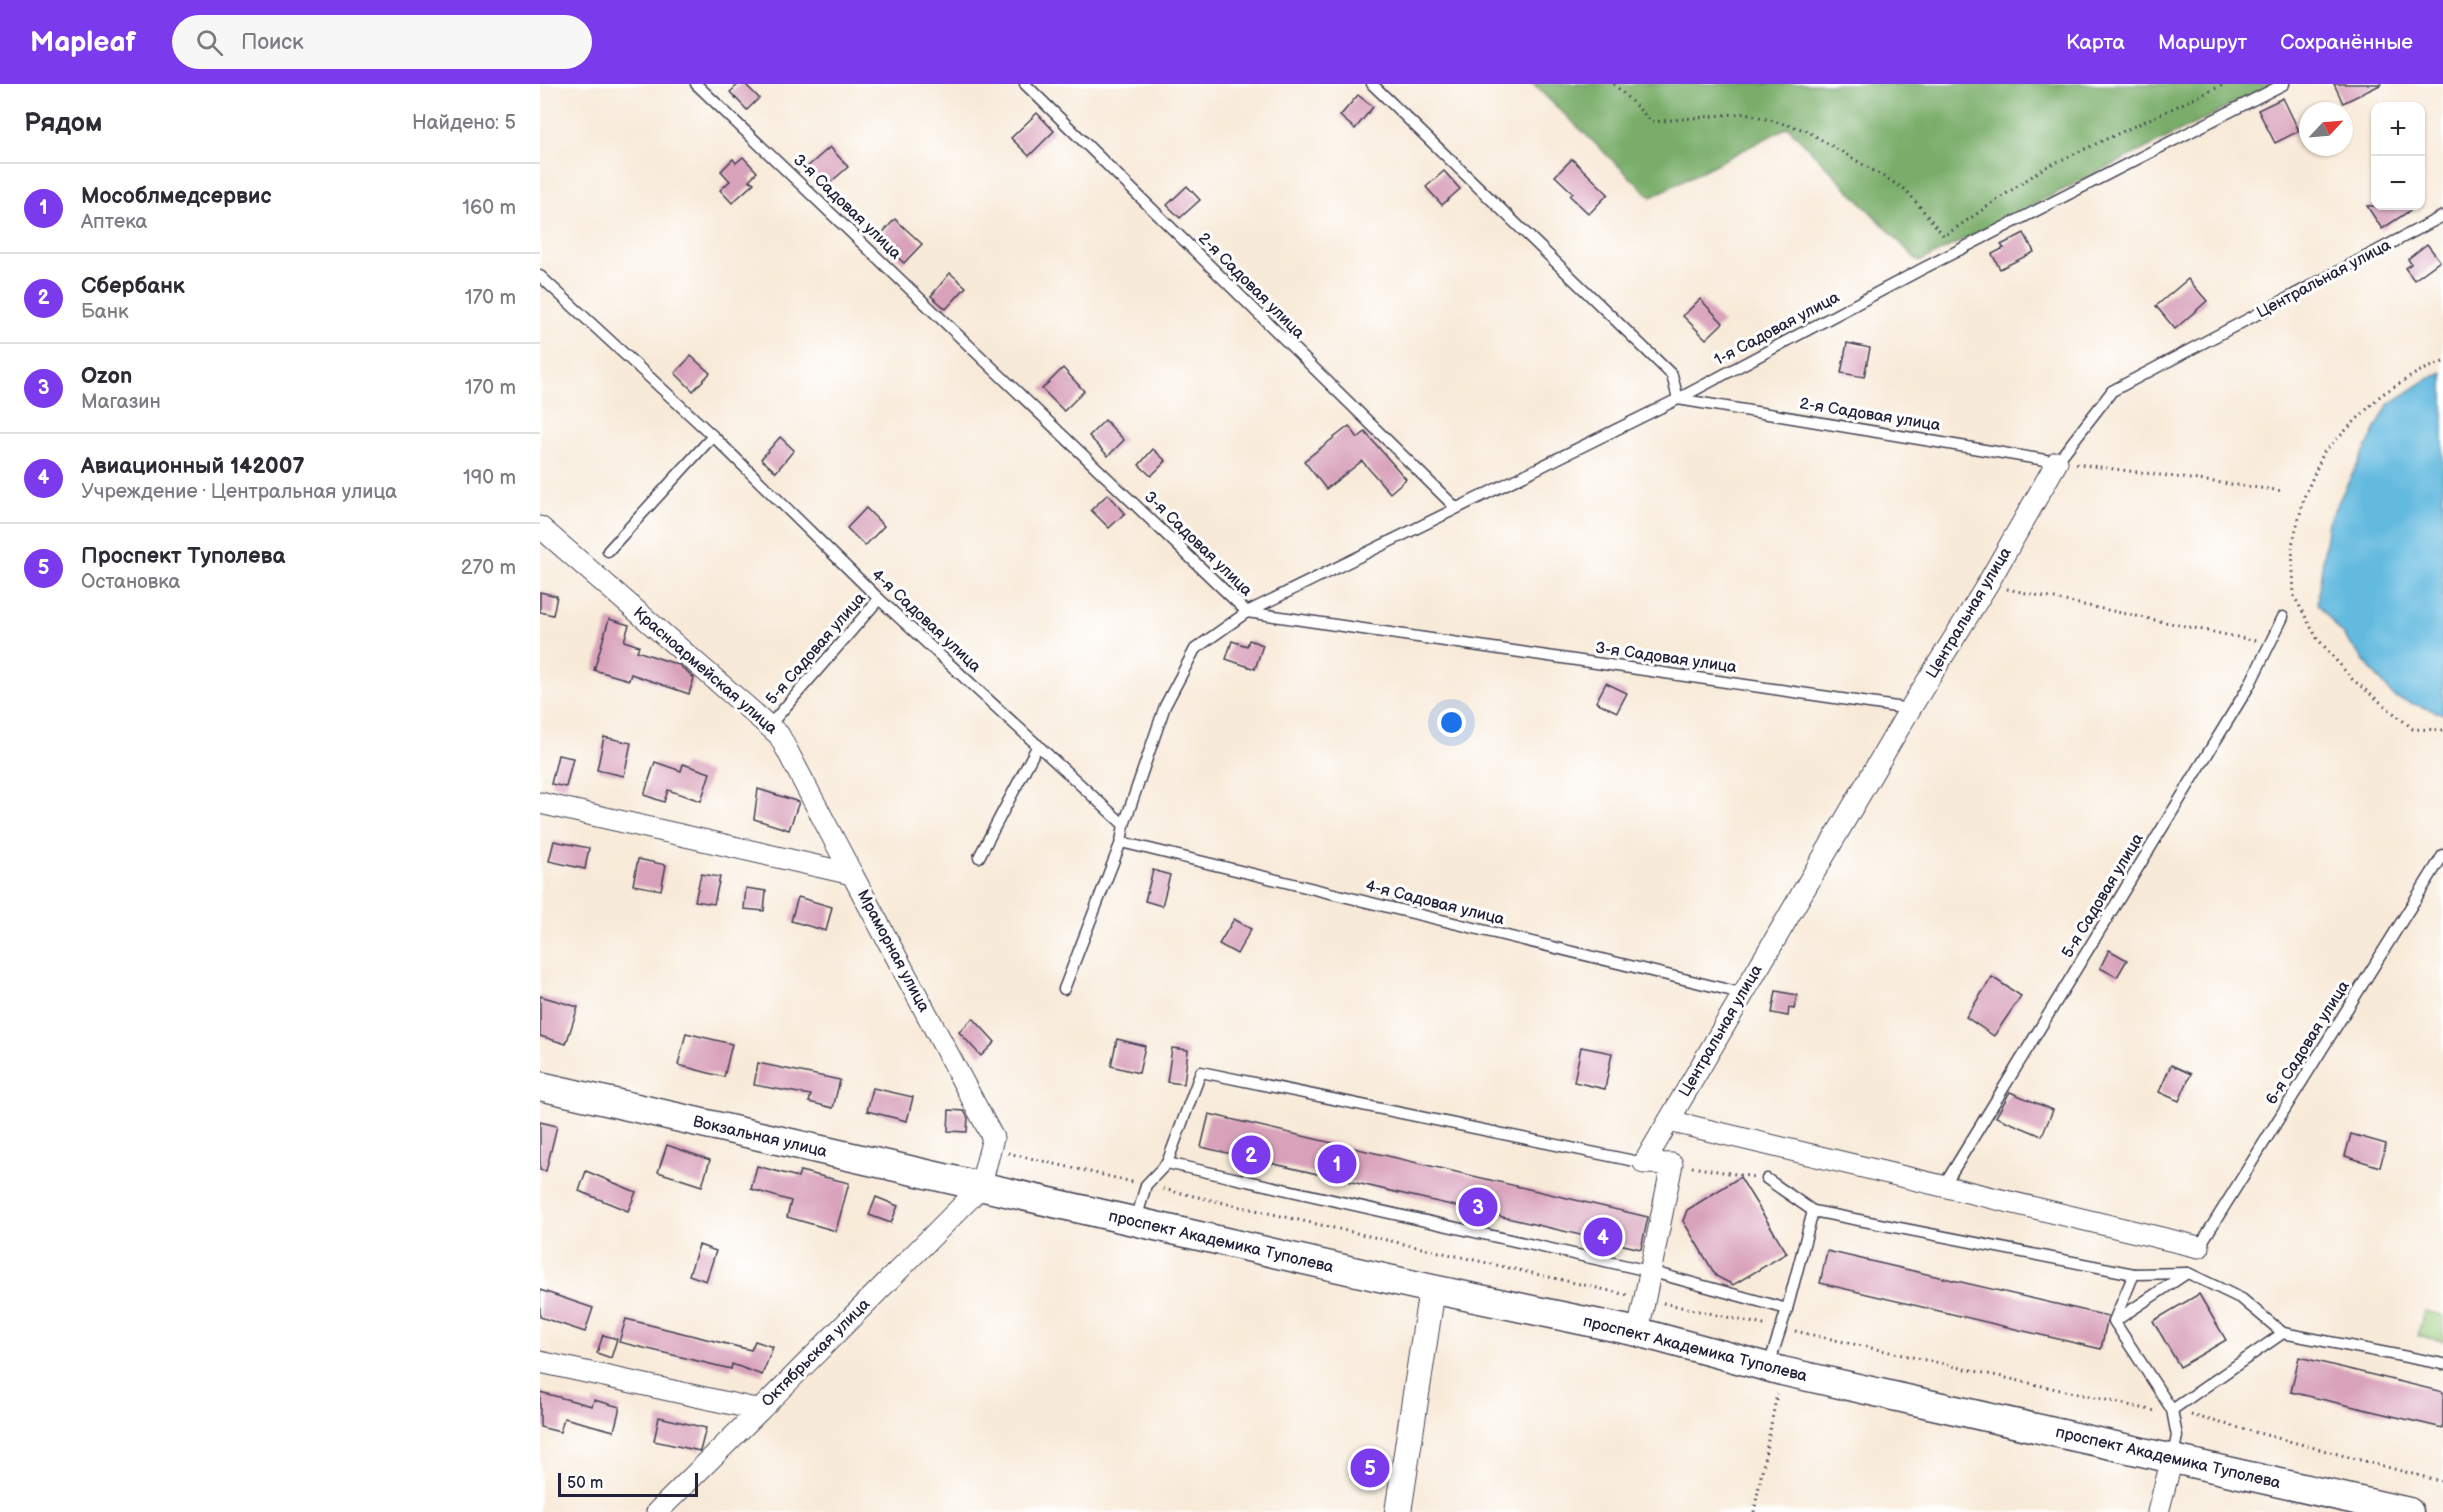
<!DOCTYPE html>
<html lang="ru">
<meta charset="utf-8">
<style>
:root{--surface:#fff;--page:#f7f7f7;--text:#2b2b33;--muted:#7c7c81;--line:#e1e1e2;--accent:#7c3aed}
body{margin:0;font-family:"Balsamiq Sans",sans-serif;background:var(--page);color:var(--text)}
.controls{position:absolute;right:18px;top:18px;display:grid;overflow:hidden;border-radius:12px;box-shadow:0 2px 4px #0004}
.controls button{width:54px;height:54px;display:grid;place-items:center;padding:0;border:0;border-bottom:2px solid var(--line);background:var(--surface);color:var(--text);font:30px sans-serif}
.compass{position:absolute;left:1759px;top:18px;width:54px;height:54px;border-radius:50%;background:var(--surface);box-shadow:0 2px 4px #0004;rotate:64deg}
.scale{position:absolute;left:18px;bottom:15px;width:140px;box-sizing:border-box;padding-left:6px;border:3px solid #22223b;border-top:0;font-size:16px;line-height:21px;white-space:nowrap;color:#22223b;-webkit-text-stroke:4px #fff;paint-order:stroke}
.you{position:absolute;left:912px;top:639px;width:21px;height:21px;margin:-15px;border:4px solid #fff;border-radius:50%;background:#1a73e8;box-shadow:0 0 0 9px #1a73e833}
.badge{display:grid;place-items:center;width:39px;height:39px;border-radius:50%;background:var(--accent);color:#fff;font-size:20px;font-weight:700}
.pin{position:absolute;translate:-50% -50%;border:3px solid #fff;box-shadow:0 2px 6px #0006}
.list{margin:0;padding:0;list-style:none}
h2{display:flex;justify-content:space-between;align-items:center;height:78px;margin:0;padding:0 24px;font-size:26px}
h2 small{font-size:20px;font-weight:400;color:var(--muted)}
.list li{display:grid;grid-template-columns:39px 1fr auto;gap:18px;align-items:center;box-sizing:border-box;height:90px;padding:0 24px;border-top:2px solid var(--line)}
.list b{display:block;font-size:22px;white-space:nowrap}
.list p{margin:0;font-size:20px;white-space:nowrap;color:var(--muted)}
.list em{font-size:20px;font-style:normal;color:var(--muted)}
.icon{flex:none;width:33px;height:33px;fill:none;stroke:currentColor;stroke-width:2;stroke-linecap:round;stroke-linejoin:round}
.map{position:relative;flex:none;width:1903px;height:1428px;overflow:hidden}
header{display:flex;align-items:center;gap:36px;box-sizing:border-box;height:84px;padding:0 30px;background:var(--accent);color:#fff}
header strong{font-size:28px}
nav{display:flex;gap:33px;margin-inline-start:auto;font-size:21px}
.search{width:420px;height:54px;background:var(--page);display:flex;align-items:center;gap:15px;box-sizing:border-box;padding:0 21px;border-radius:33px;color:var(--muted);font-size:22px}
main{display:flex}
aside{flex:1;background:var(--surface)}
.map>svg:first-child{display:block}
.green{fill:#97c979;stroke:#5c765a;stroke-width:1.5}
.forest{fill:#79ad69;stroke:#4e6852;stroke-width:1.5}
.water{fill:#63badf;stroke:#426e8d;stroke-width:1.5}
.building{fill:#d9a2bb}
.lines{fill:none;stroke-linecap:round;stroke-linejoin:round}
.service-casing{stroke:#424053;stroke-width:13}
.minor-casing{stroke:#424053;stroke-width:23}
.tertiary-casing{stroke:#424053;stroke-width:28}
.secondary-casing{stroke:#424053;stroke-width:31}
.path{stroke:#424053;stroke-width:3;stroke-dasharray:1.5 4.5;stroke-linecap:butt}
.service{stroke:#fff;stroke-width:10}
.minor{stroke:#fff;stroke-width:21}
.tertiary{stroke:#fff;stroke-width:26}
.secondary{stroke:#fff;stroke-width:28}
.labels{text-anchor:middle;dominant-baseline:central;stroke-width:6;stroke-linejoin:round;paint-order:stroke}
.street-label{font-size:16px;fill:#22223b;stroke:#fff}
</style>
<header>
<strong>Mapleaf</strong>
<div class="search"><svg class="icon" aria-label="search" viewBox="0 0 24 24"><circle cx="10" cy="10" r="6"/><path d="M15 15l6 6"/></svg>Поиск</div>
<nav><a>Карта</a><a>Маршрут</a><a>Сохранённые</a></nav>
</header>
<main>
<aside>
<h2>Рядом<small>Найдено: 5</small></h2>
<ul class="list">
<li><span class="badge">1</span><div><b>Мособлмедсервис</b><p>Аптека</p></div><em>160 m</em></li>
<li><span class="badge">2</span><div><b>Сбербанк</b><p>Банк</p></div><em>170 m</em></li>
<li><span class="badge">3</span><div><b>Ozon</b><p>Магазин</p></div><em>170 m</em></li>
<li><span class="badge">4</span><div><b>Авиационный 142007</b><p>Учреждение · Центральная улица</p></div><em>190 m</em></li>
<li><span class="badge">5</span><div><b>Проспект Туполева</b><p>Остановка</p></div><em>270 m</em></li>
</ul>
</aside>
<div class="map">
<svg width="1903" height="1428" viewBox="0 0 1903 1428">
<rect width="100%" height="100%" fill="#fff"/>
<filter id="ink" filterUnits="userSpaceOnUse"><feTurbulence type="fractalNoise" baseFrequency=".0167" numOctaves="2"/><feDisplacementMap in="SourceGraphic" scale="12" xChannelSelector="R" yChannelSelector="G"/><feConvolveMatrix kernelMatrix="1 2 1 2 8 2 1 2 1" color-interpolation-filters="sRGB"/></filter>
<filter id="wash" filterUnits="userSpaceOnUse"><feTurbulence type="fractalNoise" baseFrequency=".008" numOctaves="4" result="noise"/><feDisplacementMap in="SourceGraphic" scale="24" xChannelSelector="R" yChannelSelector="G"/><feGaussianBlur stdDeviation="1.35" result="paint"/><feColorMatrix in="noise" values="0 0 0 0 0 0 0 0 0 0 0 0 0 0 0 0 0 1.4 0 .05"/><feComposite in="paint" operator="in"/></filter>
<g filter="url(#wash)">
<rect width="100%" height="100%" fill="#f8ead8"/>
<path class="green" d="M1884,1227l19,4v26l-25,-5z"/>
<path class="forest" d="M993,0h741l-355,178 -131,-135 -137,70z"/>
<path class="water" d="M1903,289v341l-49,-17 -77,-94 11,-81 60,-117 40,-26z"/>
<g id="blocks">
<g class="building">
<path d="M199,0h6l14,14 -12,12 -17,-18z"/>
<path d="M1794,0h48l-39,19z"/>
<path d="M818,11l15,12 -18,22 -15,-13z"/>
<path d="M1743,14l16,33 -24,12 -17,-33z"/>
<path d="M497,29l17,18 -25,25 -18,-18z"/>
<path d="M290,63l18,20 -24,21 -18,-20z"/>
<path d="M203,73l14,15 -8,8 5,3 -22,20 -12,-13 10,-9 -9,-10 12,-12 3,4z"/>
<path d="M1032,75l36,35 -19,20 -19,-18 3,-3 -18,-17z"/>
<path d="M904,87l16,18 -18,16 -16,-18z"/>
<path d="M647,102l13,14 -20,18 -13,-13z"/>
<path d="M1827,122h50l-35,23z"/>
<path d="M355,135l27,25 -18,19 -27,-24z"/>
<path d="M1484,149l10,19 -34,17 -8,-15 12,-6 -3,-3z"/>
<path d="M1887,160l13,17 -26,19 -9,-12 6,-4 -3,-5z"/>
<path d="M410,189l16,14 -20,22 -15,-13z"/>
<path d="M1648,195l19,22 -32,28 -19,-23z"/>
<path d="M1160,215l23,24 -17,16 -23,-23z"/>
<path d="M1307,259l23,5 -6,29 -23,-4z"/>
<path d="M151,272l19,17 -17,18 -18,-18z"/>
<path d="M523,284l21,23 -20,20 -22,-22z"/>
<path d="M565,336l19,20 -16,16 -19,-20z"/>
<path d="M809,342l9,12 7,-6 41,47 -16,14 -28,-32 -36,28 -22,-28z"/>
<path d="M240,353l14,13 -18,22 -15,-13z"/>
<path d="M613,365l13,12 -15,15 -12,-11z"/>
<path d="M568,410l17,19 -16,15 -18,-18z"/>
<path d="M326,424l18,18 -19,20 -18,-18z"/>
<path d="M0,508l17,4 -4,19 -13,-3z"/>
<path d="M69,535l20,6 -5,16 15,5 -2,5 42,14 15,13 -5,16 -58,-20 -2,6 -35,-10z"/>
<path d="M709,556l14,5 -8,24 -29,-10 6,-18 15,5z"/>
<path d="M1066,599l21,10 -10,19 -21,-10z"/>
<path d="M64,653l27,6 -7,33 -27,-6z"/>
<path d="M18,671l15,3 -7,29 -15,-3z"/>
<path d="M115,678l26,9 2,-7 27,9 -9,28 -33,-11 -4,12 -20,-7z"/>
<path d="M218,705l41,13 -10,28 -35,-11z"/>
<path d="M14,757l35,7 -4,21 -36,-8z"/>
<path d="M98,775l28,6 -5,25 -28,-5z"/>
<path d="M613,786l17,5 -8,31 -17,-5z"/>
<path d="M161,790l19,3 -6,27 -19,-3z"/>
<path d="M206,804l20,3 -2,20 -20,-2z"/>
<path d="M258,813l34,10 -6,24 -35,-10z"/>
<path d="M694,835l17,10 -14,25 -18,-10z"/>
<path d="M1569,866l18,10 -10,17 -17,-9z"/>
<path d="M1452,893l29,19 -27,40 -28,-19z"/>
<path d="M1236,907l21,4 -3,14 -5,-1 -1,8 -16,-3z"/>
<path d="M0,912l38,11 -12,37 -26,-8z"/>
<path d="M433,934l22,24 -14,14 -22,-24z"/>
<path d="M146,949l46,11 -8,33 -46,-12z"/>
<path d="M577,955l28,7 -6,27 -28,-7z"/>
<path d="M1041,963l31,6 -7,36 -31,-7z"/>
<path d="M632,964l16,2 -4,34 -17,-2z"/>
<path d="M218,979l82,17 -7,28 -24,-6 2,-7 -57,-10z"/>
<path d="M1631,981l20,9 -12,27 -20,-9z"/>
<path d="M333,1004l40,9 -6,24 -40,-10z"/>
<path d="M1470,1008l43,18 -11,26 -46,-19z"/>
<path d="M409,1026l15,1 4,7 -1,14 -19,-1z"/>
<path d="M669,1030l439,103 -7,32 -440,-102z"/>
<path d="M0,1038l17,4 -11,45 -6,-1z"/>
<path d="M1811,1050l35,10 -6,23 -35,-11z"/>
<path d="M127,1061l43,15 -8,26 -44,-14z"/>
<path d="M217,1082l41,11 2,-6 49,12 -13,48 -49,-14 4,-16 -40,-12z"/>
<path d="M46,1087l50,21 -8,19 -49,-20z"/>
<path d="M1200,1093l47,76 -54,32 -17,-9 -33,-55 4,-11z"/>
<path d="M336,1113l22,9 -7,17 -22,-8z"/>
<path d="M159,1161l17,6 -10,30 -17,-6z"/>
<path d="M1287,1167l281,65 -7,33 -281,-66z"/>
<path d="M0,1206l53,18 -8,24 -45,-15z"/>
<path d="M1659,1210l27,46 -46,27 -27,-46z"/>
<path d="M86,1235l125,31 4,-9 18,6 -11,28 -30,-11 -1,5 -112,-27z"/>
<path d="M63,1251l14,4 -6,19 -14,-5z"/>
<path d="M1759,1273l144,35v36l-152,-36z"/>
<path d="M0,1308l52,14 2,-6 26,7 -6,24 -50,-13 -4,14 -20,-5z"/>
<path d="M119,1333l47,11 -6,23 -46,-10z"/>
</g>
</g>
</g>
<g filter="url(#ink)">
<use href="#blocks" fill-opacity="0" stroke="#424053" stroke-width="1.5"/>
<g class="lines">
<defs>
<g id="service">
<path d="M156,0l551,528 663,97"/>
<path d="M485,0l431,424"/>
<path d="M832,0l300,291 6,24"/>
<path d="M0,192l173,160 166,163 245,226"/>
<path d="M1138,315l379,63 55,-71 331,-175"/>
<path d="M68,467l105,-115"/>
<path d="M235,635l104,-120"/>
<path d="M581,758l620,151"/>
<path d="M439,773l59,-112"/>
<path d="M524,905l57,-147 3,-17 41,-119 30,-57 52,-37 431,-213 244,-130 362,-185"/>
<path d="M627,1079l482,108 138,38 -18,56"/>
<path d="M1227,1095l46,32"/>
<path d="M1403,1103l306,-501 34,-69"/>
<path d="M596,1136l10,-35 21,-22 34,-91 443,91"/>
<path d="M1659,1163l244,-392"/>
<path d="M1594,1190l54,-1 54,26 41,34"/>
<path d="M1247,1225l26,-98 321,63 -20,47 58,89"/>
<path d="M1575,1237l72,-48"/>
<path d="M1633,1372l4,-20 -5,-26 111,-77 160,31"/>
</g>
<g id="minor">
<path d="M0,443l239,208 73,139"/>
<path d="M0,719l312,71 141,264 -13,50 -220,222 -220,-48"/>
<path d="M1129,1037l530,126"/>
<path d="M1098,1248l34,-168 -28,-1 266,-454 77,-124 70,-123"/>
<path d="M117,1428l103,-102"/>
<path d="M1618,1428l14,-53"/>
</g>
<path id="tertiary" d="M858,1428l34,-223"/>
<path id="secondary" d="M0,1002l892,203 206,43 144,39 627,141"/>
</defs>
<use href="#service" class="service-casing"/>
<use href="#minor" class="minor-casing"/>
<use href="#tertiary" class="tertiary-casing"/>
<use href="#secondary" class="secondary-casing"/>
<g class="path">
<path d="M1074,0l38,38 93,-9 60,17 101,60 38,46 100,-68 181,-84"/>
<path d="M1903,278l-25,10 -37,23 -57,57 -19,43 -13,50 2,51 23,42 35,41 61,50 30,1"/>
<path d="M1536,380l207,27"/>
<path d="M1467,505l249,52"/>
<path d="M468,1069l125,29"/>
<path d="M1152,1083l62,10"/>
<path d="M623,1105l465,106"/>
<path d="M1123,1219l105,23"/>
<path d="M1255,1247l360,80"/>
<path d="M1651,1331l252,67"/>
<path d="M1214,1428l23,-118"/>
</g>
<use href="#service" class="service"/>
<use href="#minor" class="minor"/>
<use href="#tertiary" class="tertiary"/>
<use href="#secondary" class="secondary"/>
</g>
</g>
<g class="labels">
<g class="street-label">
<text transform="translate(307 123) rotate(44)">3-я Садовая улица</text>
<text transform="translate(1784 195) rotate(-28)">Центральная улица</text>
<text transform="translate(711 202) rotate(45)">2-я Садовая улица</text>
<text transform="translate(1237 245) rotate(-28)">1-я Садовая улица</text>
<text transform="translate(1330 331) rotate(9)">2-я Садовая улица</text>
<text transform="translate(658 460) rotate(44)">3-я Садовая улица</text>
<text transform="translate(1429 529) rotate(-59)">Центральная улица</text>
<text transform="translate(386 537) rotate(43)">4-я Садовая улица</text>
<text transform="translate(276 565) rotate(-49)">5-я Садовая улица</text>
<text transform="translate(1126 574) rotate(8)">3-я Садовая улица</text>
<text transform="translate(165 587) rotate(41)">Красноармейская улица</text>
<text transform="translate(1563 812) rotate(-59)">5-я Садовая улица</text>
<text transform="translate(895 819) rotate(14)">4-я Садовая улица</text>
<text transform="translate(353 867) rotate(62)">Мраморная улица</text>
<text transform="translate(1181 947) rotate(-60)">Центральная улица</text>
<text transform="translate(1768 959) rotate(-58)">6-я Садовая улица</text>
<text transform="translate(220 1053) rotate(13)">Вокзальная улица</text>
<text transform="translate(681 1158) rotate(13)">проспект Академика Туполева</text>
<text transform="translate(1155 1265) rotate(14)">проспект Академика Туполева</text>
<text transform="translate(276 1269) rotate(-45)">Октябрьская улица</text>
<text transform="translate(1628 1374) rotate(13)">проспект Академика Туполева</text>
</g>
</g>
</svg>
<div class="controls">
<button>+</button>
<button>−</button>
</div>
<svg class="compass" viewBox="-18 -18 36 36"><path d="M0-13l5 13h-10z" fill="#e53935"/><path d="M0 13l5-13h-10z" fill="#7c7c81"/></svg>
<div class="scale">50 m</div>
<div class="you"></div>
<div class="pin badge" style="left:797px;top:1080px">1</div>
<div class="pin badge" style="left:711px;top:1071px">2</div>
<div class="pin badge" style="left:938px;top:1123px">3</div>
<div class="pin badge" style="left:1063px;top:1153px">4</div>
<div class="pin badge" style="left:830px;top:1384px">5</div>
</div>
</main>
